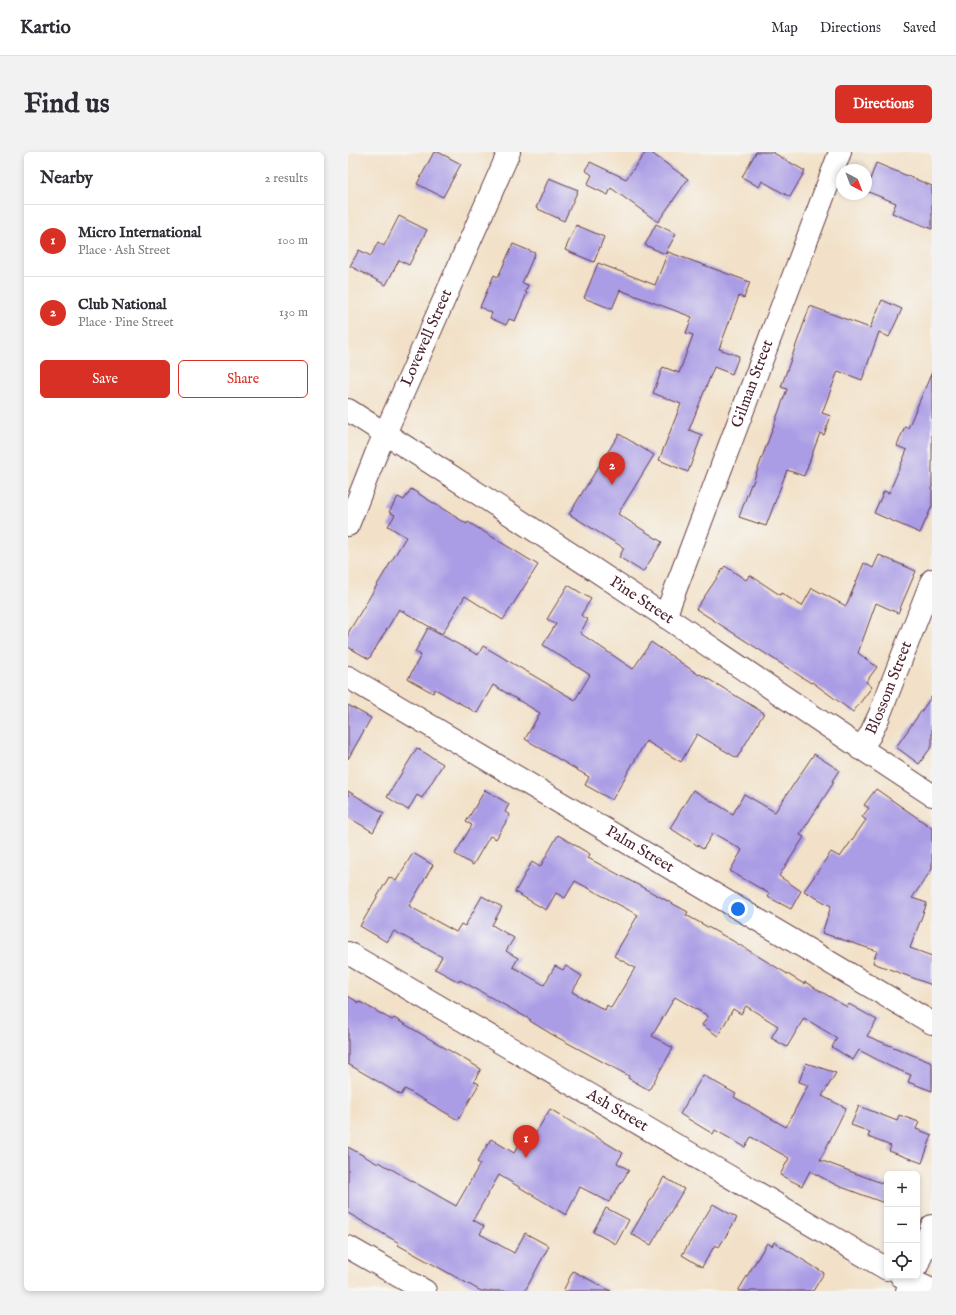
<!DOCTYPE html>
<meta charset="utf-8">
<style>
:root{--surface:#fff;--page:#f2f2f3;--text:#2b2b33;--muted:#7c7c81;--line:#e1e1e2;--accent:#d93025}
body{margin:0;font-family:"IM FELL English",serif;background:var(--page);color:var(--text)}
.controls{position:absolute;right:12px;bottom:12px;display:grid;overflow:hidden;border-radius:6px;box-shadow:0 2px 6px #0003}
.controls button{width:36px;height:36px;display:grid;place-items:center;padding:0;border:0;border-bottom:1px solid var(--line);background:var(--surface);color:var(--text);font:20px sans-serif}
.compass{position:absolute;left:488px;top:12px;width:36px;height:36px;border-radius:50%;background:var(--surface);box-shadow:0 2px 6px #0003;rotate:138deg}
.you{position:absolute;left:390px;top:757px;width:14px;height:14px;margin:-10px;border:3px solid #fff;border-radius:50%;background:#1a73e8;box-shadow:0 0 0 6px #1a73e833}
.badge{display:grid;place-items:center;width:26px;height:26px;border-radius:50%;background:var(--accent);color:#fff;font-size:13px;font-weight:700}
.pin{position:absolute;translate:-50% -33px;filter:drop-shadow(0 1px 2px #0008)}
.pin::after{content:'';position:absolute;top:21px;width:14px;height:12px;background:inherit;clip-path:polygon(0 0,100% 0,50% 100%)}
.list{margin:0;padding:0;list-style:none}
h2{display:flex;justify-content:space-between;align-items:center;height:52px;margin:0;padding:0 16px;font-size:17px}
h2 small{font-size:13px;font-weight:400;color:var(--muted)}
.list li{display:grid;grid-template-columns:26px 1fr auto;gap:12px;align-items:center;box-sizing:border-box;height:72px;padding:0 16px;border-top:1px solid var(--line)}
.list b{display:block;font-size:15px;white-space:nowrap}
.list p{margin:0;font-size:13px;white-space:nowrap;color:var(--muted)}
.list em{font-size:13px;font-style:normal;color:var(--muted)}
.actions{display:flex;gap:8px;padding:12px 16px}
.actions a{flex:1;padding:9px 0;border:1px solid var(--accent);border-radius:6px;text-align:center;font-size:14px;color:var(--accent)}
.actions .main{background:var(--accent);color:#fff}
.icon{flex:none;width:22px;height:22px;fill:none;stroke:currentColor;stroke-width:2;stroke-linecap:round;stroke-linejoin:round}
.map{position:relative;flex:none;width:584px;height:1139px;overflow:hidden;border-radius:6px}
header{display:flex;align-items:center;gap:24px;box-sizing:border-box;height:56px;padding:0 20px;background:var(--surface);border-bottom:1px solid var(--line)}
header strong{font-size:19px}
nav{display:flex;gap:22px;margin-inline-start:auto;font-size:14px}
.intro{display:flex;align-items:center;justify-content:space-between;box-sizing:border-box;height:96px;padding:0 24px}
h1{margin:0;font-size:28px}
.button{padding:10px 18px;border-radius:6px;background:var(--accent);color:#fff;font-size:14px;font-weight:700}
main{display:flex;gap:24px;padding:0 24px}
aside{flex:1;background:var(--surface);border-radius:6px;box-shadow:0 2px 6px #0003}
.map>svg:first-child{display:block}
.building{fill:#aa9ce5}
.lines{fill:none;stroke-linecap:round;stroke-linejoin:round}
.minor-casing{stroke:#633c43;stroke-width:24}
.major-casing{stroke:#633c43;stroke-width:24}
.minor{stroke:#fff;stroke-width:22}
.major{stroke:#fff;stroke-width:22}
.labels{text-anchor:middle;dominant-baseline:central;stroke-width:3.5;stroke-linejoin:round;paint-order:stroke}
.street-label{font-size:16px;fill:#4a1f2b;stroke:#f6f6f2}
</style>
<header>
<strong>Kartio</strong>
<nav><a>Map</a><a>Directions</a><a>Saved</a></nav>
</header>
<div class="intro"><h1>Find us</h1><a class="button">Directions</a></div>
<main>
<aside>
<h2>Nearby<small>2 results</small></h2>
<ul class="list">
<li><span class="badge">1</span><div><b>Micro International</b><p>Place · Ash Street</p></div><em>100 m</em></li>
<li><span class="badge">2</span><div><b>Club National</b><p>Place · Pine Street</p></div><em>130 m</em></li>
</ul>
<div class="actions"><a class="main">Save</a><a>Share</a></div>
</aside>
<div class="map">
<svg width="584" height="1139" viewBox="0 0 584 1139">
<rect width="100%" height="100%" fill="#f6f6f2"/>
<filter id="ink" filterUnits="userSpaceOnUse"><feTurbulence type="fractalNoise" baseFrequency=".025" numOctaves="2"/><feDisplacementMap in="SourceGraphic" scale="8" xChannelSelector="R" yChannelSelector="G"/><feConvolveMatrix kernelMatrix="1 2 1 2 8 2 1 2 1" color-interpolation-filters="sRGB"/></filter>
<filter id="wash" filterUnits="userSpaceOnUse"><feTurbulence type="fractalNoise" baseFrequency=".012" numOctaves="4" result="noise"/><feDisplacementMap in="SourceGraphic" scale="16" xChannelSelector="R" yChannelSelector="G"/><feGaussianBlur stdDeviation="0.9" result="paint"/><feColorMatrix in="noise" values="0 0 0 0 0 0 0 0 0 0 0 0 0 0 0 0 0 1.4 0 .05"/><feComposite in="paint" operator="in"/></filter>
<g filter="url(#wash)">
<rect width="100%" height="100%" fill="#f2e1c8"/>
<g id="blocks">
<g class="building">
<path d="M86,0h4l23,12 -18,33 -26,-13z"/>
<path d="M298,0h4l38,27 -30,43 -47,-34 -3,7 -21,-10 5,-10 -7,-5 5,-8 36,17z"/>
<path d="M408,0h16l33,19 -15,26 -28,-16 -3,6 -17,-10z"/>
<path d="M528,11l56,23v43l-40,-16 4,-10 -30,-12z"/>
<path d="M201,26l29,12 -14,31 -28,-13z"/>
<path d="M51,64l28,14 -18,35 -10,-5 -13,25 -36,-19 9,-16 12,6 7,-14 6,4z"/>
<path d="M308,72l20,10 -11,20 -20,-9z"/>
<path d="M228,73l28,12 -10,25 -29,-12z"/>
<path d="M165,92l22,9 -13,30 6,2 -3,7 2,1 -12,28 -6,-2 -3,6 -16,-7 2,-5 -12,-6 14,-32 4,2z"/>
<path d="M320,100l82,30 -6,16 -5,-2 -20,53 20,7 -7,18 -18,-7 -25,63 13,5 -14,37 -29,-12 22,-56 -28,-11 10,-26 16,6 14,-38 -7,-2 6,-16 -72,-27 -8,19 -28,-11 14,-35 57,22z"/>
<path d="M534,148l20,9 -13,28 -10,-5 -17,48 -24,-9 -16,42 9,3 -7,19 -4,-2 -16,43 -17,-6 -21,56 -27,-9 12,-33 1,1 35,-96 -6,-2 29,-81 60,22z"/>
<path d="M584,220v134l-12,27 -46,-20 10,-22 5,2 18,-43 -10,-4 8,-20 3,2z"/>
<path d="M271,282l35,21 -36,59 44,28 -19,30 -24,-15 5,-9 -55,-34z"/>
<path d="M63,337l56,35 1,-2 70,43 -35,55 -38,-24 -23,38 -43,-25 -30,50 -21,-12v-14l58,-96 -18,-11 7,-11 -6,-3 9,-15 6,3z"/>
<path d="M531,403l37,16 -18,42 -22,-10 -18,50 19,14 -11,15 6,5 -19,25 -41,-30 -1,1 -115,-74 29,-43 21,14 4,-5 30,20 1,-2 21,13 10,-18 34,18 18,-43 9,5z"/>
<path d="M220,433l23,14 -10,16 7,5 -8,13 53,36 18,-27 48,33 1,-1 64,39 -27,45 -40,-24 -16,28 -35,-21 -34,59 -27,-15 4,-8 -64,-38 15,-26 -47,-28 -16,28 -42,-24 -2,4 -25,-14 13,-24 -6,-3 13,-24 50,27 5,-9 92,54 15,-25 -47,-30 13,-21 -9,-5z"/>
<path d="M584,544v50l-13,18 -23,-17z"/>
<path d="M0,553l23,13 -23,41z"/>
<path d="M69,596l26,16 -21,34 -5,-3 -9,15 -21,-13z"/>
<path d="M466,602l25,16 -7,11 2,1 -34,53 4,2 -25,39 22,15 -10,18 -23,-12 2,-3 -40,-23 12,-21 -29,-17 -10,16 -33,-21 23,-38 40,24 11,-20 31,18z"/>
<path d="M528,637l56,39v41l-20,29 15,5 -17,45 22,8v29l-59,-22 4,-12 -55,-18 9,-27 -27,-15 27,-39 9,5 26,-37 -4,-3 7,-9 -5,-3z"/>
<path d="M137,638l24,14 -4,8 5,3 -14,24 -6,-3 -17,29 -18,-11 17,-29 -6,-3z"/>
<path d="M0,639l36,22 -11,19 -25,-15z"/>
<path d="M210,683l32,19 -2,4 100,54 -2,3 47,26 71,43 1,-2 42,25 2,-3 28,16 -10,16 65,27v28l-24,-9 3,-7 -20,-8 -32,-17 -6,10 -21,-13 5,-9 -33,-20 -17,29 -16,-9 7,-12 -32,-20 -5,8 -8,-5 -15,27 -16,-11 6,-9 -33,-19 -23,39 21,12 -24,42 -21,-12 1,-2 -76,-41 -23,-14 1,-1 -71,-40 -1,2 -24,-13 7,-12 -48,-26 -7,11 -27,-16 29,-49 7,4 17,-28 20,12 -24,41 47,26 5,-8 4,2 17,-30 20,11 -10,18 22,13 -8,13 12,7 -5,9 31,18 11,-19 8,4 3,-4 16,10 -10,16 33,18 2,-5 4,3 24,-40 -21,-12 24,-41 -63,-34 -10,17 -9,-5 -10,17 -31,-18 17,-30 8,5z"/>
<path d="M0,844l11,7 1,-1 32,18 2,-2 87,51 -7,12 5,3 -21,36 -53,-31 -4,6 -53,-31z"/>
<path d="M458,911l30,10 -14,23 24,12 -26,52 67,25v19l-51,-19 -26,-14 -8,15 -22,-11 9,-17 -38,-21 -6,10 -30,-17 -2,4 -33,-20 23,-39 33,19 -2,3 52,30 22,-42 -9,-3z"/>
<path d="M511,954l38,15 2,-6 20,7 -3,7 16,6 -10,28 -33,-12 2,-5 -23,-9 2,-5 -19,-7z"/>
<path d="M202,957l73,44 -6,10 12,7 -20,32 -29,-15 -14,28 -67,-40 -26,45 11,6 -4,8 34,19 11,-20 24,13 -24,45h-44l-83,-46 1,-2 -51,-30v-66l30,17 1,-2 77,44 24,-42 -3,-2 14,-23 23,14 11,-19 7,5z"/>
<path d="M316,1025l20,12 -33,56 -20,-11z"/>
<path d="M365,1052l24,14 -18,29 -4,-2 -13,22 -20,-12z"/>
<path d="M258,1056l23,12 -13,24 -23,-12z"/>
<path d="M426,1090l50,31 -11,18h-75l29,-48 5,3z"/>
<path d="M225,1119l38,20h-48z"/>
</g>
</g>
</g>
<g filter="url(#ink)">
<use href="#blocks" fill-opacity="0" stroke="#633c43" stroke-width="1"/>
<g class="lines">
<defs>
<g id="minor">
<path id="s1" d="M0,258c107,68 213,137 318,207 89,60 177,120 266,178"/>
<path id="s2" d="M0,373l28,-71 133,-302"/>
<path id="s3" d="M317,465l175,-465"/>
<path id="s4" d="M0,525l584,346"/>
<path id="s5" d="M512,597l10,-14 9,-19 53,-136"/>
<path id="s6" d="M0,801l539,316"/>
<path d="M0,1095l77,44"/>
<path d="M553,1124l31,14"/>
</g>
<g id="major">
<path d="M569,1114l15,-40"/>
<path d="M559,1139l6,-15"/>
</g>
</defs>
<use href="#minor" class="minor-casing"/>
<use href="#major" class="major-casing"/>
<use href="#minor" class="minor"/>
<use href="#major" class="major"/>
</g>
</g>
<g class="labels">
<g class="street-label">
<text stroke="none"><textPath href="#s2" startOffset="203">Lovewell Street</textPath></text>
<text stroke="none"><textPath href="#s3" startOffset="249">Gilman Street</textPath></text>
<text stroke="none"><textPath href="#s1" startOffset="350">Pine Street</textPath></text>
<text stroke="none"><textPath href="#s5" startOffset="68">Blossom Street</textPath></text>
<text stroke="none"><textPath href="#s4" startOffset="339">Palm Street</textPath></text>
<text stroke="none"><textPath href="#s6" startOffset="312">Ash Street</textPath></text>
</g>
</g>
</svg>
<div class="controls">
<button>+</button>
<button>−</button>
<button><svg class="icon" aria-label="locate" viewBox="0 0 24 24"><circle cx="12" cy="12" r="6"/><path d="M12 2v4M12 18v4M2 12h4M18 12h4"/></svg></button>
</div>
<svg class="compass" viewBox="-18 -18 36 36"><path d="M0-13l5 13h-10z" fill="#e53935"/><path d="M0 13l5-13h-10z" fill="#7c7c81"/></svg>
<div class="you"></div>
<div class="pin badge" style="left:178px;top:1006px">1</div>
<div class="pin badge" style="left:264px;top:333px">2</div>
</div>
</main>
